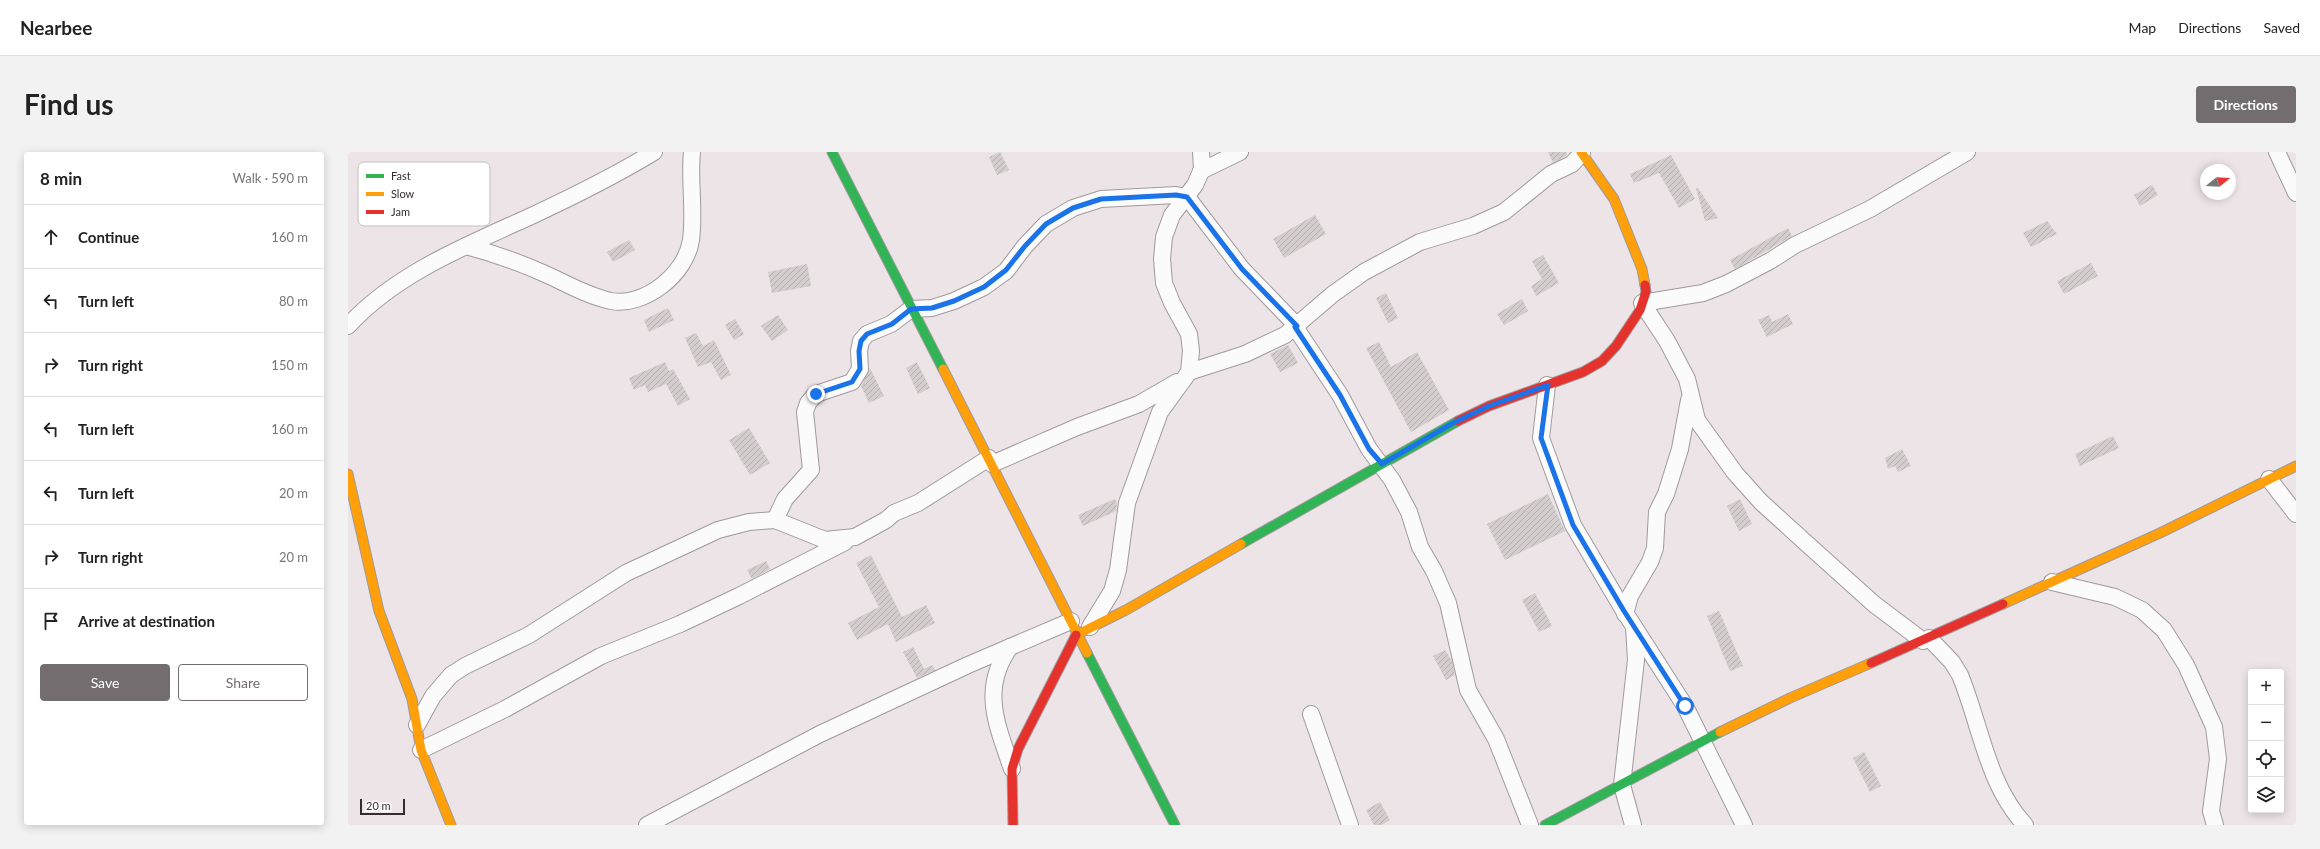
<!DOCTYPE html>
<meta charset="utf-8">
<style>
:root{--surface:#fff;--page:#f2f2f2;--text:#222;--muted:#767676;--line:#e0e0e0;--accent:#746d6f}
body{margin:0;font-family:Lato,sans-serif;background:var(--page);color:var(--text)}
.controls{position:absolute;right:12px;bottom:12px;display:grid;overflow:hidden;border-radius:4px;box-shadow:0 2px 10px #0003}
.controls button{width:36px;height:36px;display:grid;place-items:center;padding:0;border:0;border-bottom:1px solid var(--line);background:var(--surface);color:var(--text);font:20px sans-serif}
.compass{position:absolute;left:1852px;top:12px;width:36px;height:36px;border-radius:50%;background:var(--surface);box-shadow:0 2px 10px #0003;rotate:72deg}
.scale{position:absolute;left:12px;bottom:10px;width:45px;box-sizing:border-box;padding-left:4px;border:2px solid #332d2f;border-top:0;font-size:11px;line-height:14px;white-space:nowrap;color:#332d2f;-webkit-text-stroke:3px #fff;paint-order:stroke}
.stop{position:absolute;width:12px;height:12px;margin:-9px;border:3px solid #1a73e8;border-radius:50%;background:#fff}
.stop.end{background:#1a73e8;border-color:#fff;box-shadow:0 1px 4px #0008}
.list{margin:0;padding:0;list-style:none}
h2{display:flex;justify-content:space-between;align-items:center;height:52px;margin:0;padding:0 16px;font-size:17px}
h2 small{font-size:13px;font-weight:400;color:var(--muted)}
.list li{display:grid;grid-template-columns:26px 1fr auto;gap:12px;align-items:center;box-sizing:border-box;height:64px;padding:0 16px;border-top:1px solid var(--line)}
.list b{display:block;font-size:15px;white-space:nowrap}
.list em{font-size:13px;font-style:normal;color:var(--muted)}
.actions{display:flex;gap:8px;padding:12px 16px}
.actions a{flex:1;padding:9px 0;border:1px solid var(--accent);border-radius:4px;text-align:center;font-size:14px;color:var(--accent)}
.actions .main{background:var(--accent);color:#fff}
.icon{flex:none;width:22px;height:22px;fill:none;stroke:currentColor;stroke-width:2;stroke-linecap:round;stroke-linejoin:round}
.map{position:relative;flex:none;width:1948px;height:673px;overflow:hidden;border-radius:4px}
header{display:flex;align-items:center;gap:24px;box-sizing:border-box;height:56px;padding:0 20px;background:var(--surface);border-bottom:1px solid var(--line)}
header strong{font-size:19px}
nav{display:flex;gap:22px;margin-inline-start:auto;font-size:14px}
.intro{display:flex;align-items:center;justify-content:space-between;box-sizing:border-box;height:96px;padding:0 24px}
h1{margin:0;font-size:28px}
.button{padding:10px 18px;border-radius:4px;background:var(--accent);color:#fff;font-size:14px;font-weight:700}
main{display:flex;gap:24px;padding:0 24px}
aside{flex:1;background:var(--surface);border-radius:4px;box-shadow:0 2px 10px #0003}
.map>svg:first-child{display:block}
.building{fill:url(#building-hatch)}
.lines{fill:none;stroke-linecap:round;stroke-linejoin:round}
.street-casing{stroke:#a09a9c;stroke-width:18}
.fast-casing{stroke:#a09a9c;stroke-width:11}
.slow-casing{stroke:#a09a9c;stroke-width:11}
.jam-casing{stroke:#a09a9c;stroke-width:11}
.street{stroke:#fcfbfb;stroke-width:16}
.fast{stroke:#30b455;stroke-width:9}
.slow{stroke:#ff9f0a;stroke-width:9}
.jam{stroke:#e5322d;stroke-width:9}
.route{stroke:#1a73e8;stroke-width:5}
.key{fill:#fff;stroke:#c2c0c1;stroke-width:1}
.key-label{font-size:11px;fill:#332d2f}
</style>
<header>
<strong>Nearbee</strong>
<nav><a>Map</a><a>Directions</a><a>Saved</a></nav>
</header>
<div class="intro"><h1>Find us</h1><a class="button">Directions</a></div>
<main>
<aside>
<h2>8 min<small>Walk · 590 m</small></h2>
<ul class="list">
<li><svg class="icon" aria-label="ahead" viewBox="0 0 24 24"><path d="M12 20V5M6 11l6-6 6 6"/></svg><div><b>Continue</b></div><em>160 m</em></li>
<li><svg class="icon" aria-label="left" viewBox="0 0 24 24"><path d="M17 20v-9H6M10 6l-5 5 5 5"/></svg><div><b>Turn left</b></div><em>80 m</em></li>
<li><svg class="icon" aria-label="right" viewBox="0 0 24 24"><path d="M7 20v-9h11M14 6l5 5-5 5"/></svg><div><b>Turn right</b></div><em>150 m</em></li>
<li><svg class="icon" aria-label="left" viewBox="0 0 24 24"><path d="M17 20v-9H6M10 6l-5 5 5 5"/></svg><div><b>Turn left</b></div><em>160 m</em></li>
<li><svg class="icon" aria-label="left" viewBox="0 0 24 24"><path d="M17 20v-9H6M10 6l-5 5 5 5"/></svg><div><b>Turn left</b></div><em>20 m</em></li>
<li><svg class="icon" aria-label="right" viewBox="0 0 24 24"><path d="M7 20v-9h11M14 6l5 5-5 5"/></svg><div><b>Turn right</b></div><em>20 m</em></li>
<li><svg class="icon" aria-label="arrive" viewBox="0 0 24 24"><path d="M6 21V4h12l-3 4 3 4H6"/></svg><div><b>Arrive at destination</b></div></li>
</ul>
<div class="actions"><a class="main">Save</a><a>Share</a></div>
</aside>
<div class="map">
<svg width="1948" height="673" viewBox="0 0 1948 673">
<defs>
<pattern id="building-hatch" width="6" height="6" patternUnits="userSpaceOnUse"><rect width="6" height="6" fill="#d3cdce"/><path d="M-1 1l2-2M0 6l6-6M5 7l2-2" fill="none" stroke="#b6b0b1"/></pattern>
</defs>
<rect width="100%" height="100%" fill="#ece4e6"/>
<g class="building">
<path d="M652,0l9,18 -12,5 -8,-18z"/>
<path d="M1200,0h18l1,3 -14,8z"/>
<path d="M1323,3l24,44 -16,9 -20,-35 -25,10 -4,-9z"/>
<path d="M1804,33l6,10 -18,11 -6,-11z"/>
<path d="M1350,36l20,30 -13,3 -9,-32z"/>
<path d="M967,63l11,19 -42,24 -11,-19z"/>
<path d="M1699,69l10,13 -26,13 -8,-14z"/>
<path d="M1440,76l4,8 -57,33 -5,-9z"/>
<path d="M281,88l6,10 -22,12 -6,-10z"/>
<path d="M1195,103l16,28 -23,13 -5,-10 11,-7 -10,-18z"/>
<path d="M1743,111l7,13 -34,18 -7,-13z"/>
<path d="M459,112l4,22 -39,7 -4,-21z"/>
<path d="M1038,141l12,25 -10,5 -12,-25z"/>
<path d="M1174,147l6,12 -24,14 -7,-11z"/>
<path d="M320,156l6,12 -25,12 -5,-12z"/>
<path d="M1440,162l5,10 -26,13 -9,-17 11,-5 3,7z"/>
<path d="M430,163l10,15 -16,11 -11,-15z"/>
<path d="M387,167l9,15 -10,6 -9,-15z"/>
<path d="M348,181l7,13 11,-6 17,35 -10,5 -10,-18 -13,5 -13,-29z"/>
<path d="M1031,190l12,25 26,-15 32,58 -38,22 -45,-84z"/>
<path d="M940,193l10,18 -18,9 -10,-18z"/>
<path d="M317,210l4,9 4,-2 17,30 -12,7 -12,-22 -18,8 -3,-7 -11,5 -5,-12z"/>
<path d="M569,210l13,26 -12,6 -12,-26z"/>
<path d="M522,216l14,28 -15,7 -8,-17z"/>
<path d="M401,276l21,35 -20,12 -21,-35z"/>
<path d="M1765,284l6,12 -39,18 -5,-12z"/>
<path d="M1554,297l9,17 -13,6 -3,-6 -7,3 -3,-11z"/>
<path d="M1200,342l17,37 -60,29 -18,-36z"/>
<path d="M767,347l2,4 -1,8 -33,15 -5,-11z"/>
<path d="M1392,347l12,25 -13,7 -12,-25z"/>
<path d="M523,403l31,62 24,-12 9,18 -39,19 -8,-18 -31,16 -9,-17 31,-16 -23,-44z"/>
<path d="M418,409l4,8 -18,10 -5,-9z"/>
<path d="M1187,441l17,33 -13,6 -17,-32z"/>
<path d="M1371,459l24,55 -13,5 -23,-55z"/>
<path d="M565,495l11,22 8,-4 3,5 -18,8 -14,-26z"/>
<path d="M1097,498l7,11 3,14 -9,5 -13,-24z"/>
<path d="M1516,600l17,34 -11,6 -17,-34z"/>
<path d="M1032,650l10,18 -8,5h-8l-8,-15z"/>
</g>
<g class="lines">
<defs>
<g id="street">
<path d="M1929,0l19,41"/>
<path d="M853,19l39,-19"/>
<path d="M118,94c27,7 52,16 77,27 23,10 44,23 68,28 34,6 75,-27 80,-61 4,-29 -2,-59 1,-88"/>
<path d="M0,174c46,-51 117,-80 179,-108 43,-20 86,-41 127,-66"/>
<path d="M947,175l45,68 29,54 23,31 17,32 11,35 14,24 14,32 20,87 28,49 34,86"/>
<path d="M841,220l56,-18 40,-19 48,-41 31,-22 56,-30 53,-16 31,-14 47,-38 21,-10 10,-11"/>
<path d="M1199,233l-6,53 32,87 51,86 61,95 59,119"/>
<path d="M644,312l85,-37 62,-23 38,-22"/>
<path d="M1921,327l27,35"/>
<path d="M427,368l10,-21 26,-29 -6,-58 3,-9 8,-9 36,-12 8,-13 -1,-18 2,-10 6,-7 24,-10 20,-15 21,-1 22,-7 30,-14 22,-16 19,-25 21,-22 27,-16 28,-9 75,-4 11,2 55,72 55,57"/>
<path d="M1704,430l63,15 27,13 22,20 22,35 28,62 4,32 -7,52 4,14"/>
<path d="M1277,462l5,-18 20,-34 5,-14 2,-36 9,-18 14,-45 9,-49"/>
<path d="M742,475l22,-36 6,-21 9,-67 33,-91 29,-40 2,-21 -2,-17 -17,-31 -8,-20 -2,-24 2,-22 8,-22 23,-30 7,-16 -1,-17"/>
<path d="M1581,486l23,24 8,13c21,51 27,109 65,150"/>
<path d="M1575,489l-49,-37 -69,-62 -44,-40 -26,-29 -38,-53 -10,-41 -20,-38 -25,-38 61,-10 23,-9 44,-23 25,-16 75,-36 97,-57"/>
<path d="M662,495c-30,42 -13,78 2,122"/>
<path d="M963,562l39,111"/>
<path d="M69,573l16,-29 18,-21 14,-9 64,-31 97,-62 92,-43 31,-8 26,-2 50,20 30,-3 31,-17 8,-7 24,-10 71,-45"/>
<path d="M73,598l84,-41 96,-53 79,-32 59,-28 106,-54"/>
<path d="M299,673l173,-91 148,-69 103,-44"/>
<path d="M1285,673l-11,-40 14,-125 -2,-33"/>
</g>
<g id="fast">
<path d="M484,0l111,217"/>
<path d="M893,392l217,-123"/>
<path d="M739,501l88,172"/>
<path d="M1197,673l175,-93"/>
</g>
<g id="slow">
<path d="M1233,0l33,47 28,70 3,16"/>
<path d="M595,217l144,284"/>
<path d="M0,322l31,137 33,88 9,51 30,75"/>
<path d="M1655,452l157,-71 136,-67"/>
<path d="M728,483l50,-25 115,-66"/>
<path d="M1372,580l70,-34 81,-35"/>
</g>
<g id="jam">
<path d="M1110,269l31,-15 94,-34 19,-11 14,-15 24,-36 6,-18 -1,-7"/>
<path d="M1523,511l132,-59"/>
<path d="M665,673l-1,-56 6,-20 58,-114"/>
</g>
</defs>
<use href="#street" class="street-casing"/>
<use href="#fast" class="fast-casing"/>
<use href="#slow" class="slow-casing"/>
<use href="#jam" class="jam-casing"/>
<use href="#street" class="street"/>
<use href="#fast" class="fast"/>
<use href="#slow" class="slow"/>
<use href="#jam" class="jam"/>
</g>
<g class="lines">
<path class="route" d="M468,242l36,-12 8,-13 -1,-18 2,-10 6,-7 25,-10 19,-15 21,-1 22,-7 30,-14 22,-17 19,-24 21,-22 27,-16 28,-9 75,-4 11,2 55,72 55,57 -2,1 45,68 29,54 13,15 71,-41 36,-17 59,-21 -7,53 32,87 51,86 61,95"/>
</g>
<rect x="10" y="10" width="132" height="64" rx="6" class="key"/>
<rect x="18" y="22" width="18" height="4" fill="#30b455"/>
<rect x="18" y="40" width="18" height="4" fill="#ff9f0a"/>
<rect x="18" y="58" width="18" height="4" fill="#e5322d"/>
<g class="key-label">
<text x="43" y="28">Fast</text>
<text x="43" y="46">Slow</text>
<text x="43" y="64">Jam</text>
</g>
</svg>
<div class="controls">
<button>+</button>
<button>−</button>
<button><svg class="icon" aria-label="locate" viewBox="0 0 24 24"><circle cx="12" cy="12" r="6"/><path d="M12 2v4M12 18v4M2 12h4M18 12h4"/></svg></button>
<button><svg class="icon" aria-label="layers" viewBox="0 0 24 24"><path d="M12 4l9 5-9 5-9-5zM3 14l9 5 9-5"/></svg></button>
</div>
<svg class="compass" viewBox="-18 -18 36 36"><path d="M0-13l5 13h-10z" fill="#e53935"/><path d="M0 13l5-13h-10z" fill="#767676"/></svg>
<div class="scale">20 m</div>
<div class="stop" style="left:1337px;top:554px"></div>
<div class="stop end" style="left:468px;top:242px"></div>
</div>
</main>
